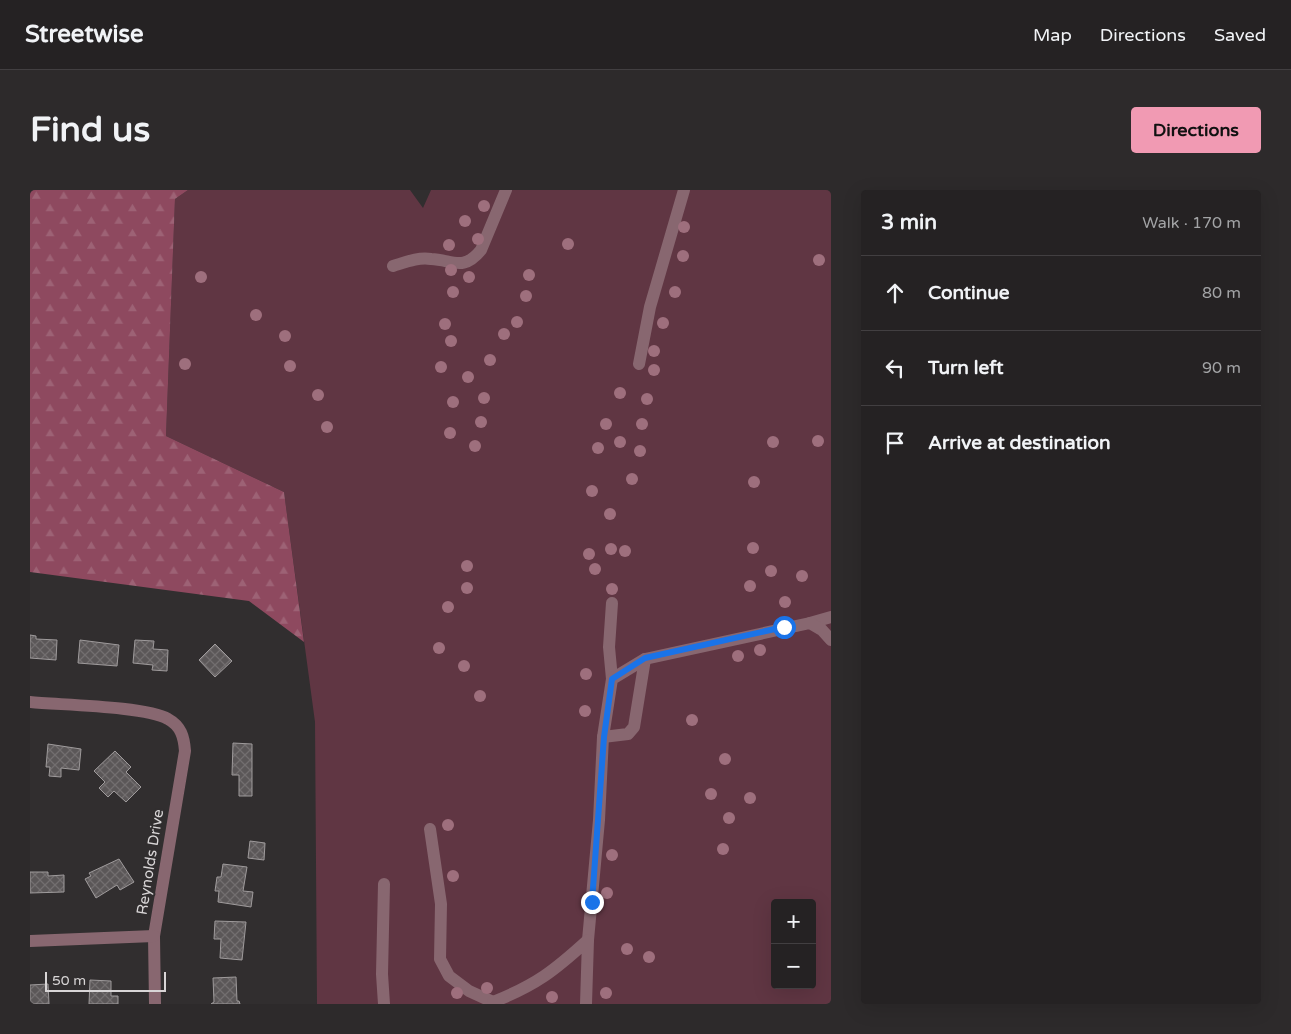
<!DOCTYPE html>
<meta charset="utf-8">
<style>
:root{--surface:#252223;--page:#2d2a2b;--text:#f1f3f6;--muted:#a3a4a6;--line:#423f41;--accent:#f19ab3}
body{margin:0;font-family:"Varela Round",sans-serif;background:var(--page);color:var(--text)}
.controls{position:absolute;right:15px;bottom:15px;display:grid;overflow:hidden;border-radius:5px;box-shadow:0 5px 20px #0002}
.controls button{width:45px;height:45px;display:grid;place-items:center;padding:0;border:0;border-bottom:1px solid var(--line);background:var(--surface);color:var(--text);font:25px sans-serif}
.scale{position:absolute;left:15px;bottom:12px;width:121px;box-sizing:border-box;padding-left:5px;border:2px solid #d8d5d6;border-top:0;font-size:14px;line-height:18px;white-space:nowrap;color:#d8d5d6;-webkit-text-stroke:4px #312e2f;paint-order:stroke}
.stop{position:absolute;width:15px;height:15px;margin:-11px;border:4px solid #1a73e8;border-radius:50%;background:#fff}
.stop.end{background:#1a73e8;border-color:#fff;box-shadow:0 1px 5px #0008}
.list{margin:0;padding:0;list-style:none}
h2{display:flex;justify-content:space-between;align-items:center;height:65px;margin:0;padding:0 20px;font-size:21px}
h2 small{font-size:16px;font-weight:400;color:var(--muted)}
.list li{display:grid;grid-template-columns:32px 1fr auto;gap:15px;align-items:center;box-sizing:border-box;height:75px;padding:0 20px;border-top:1px solid var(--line)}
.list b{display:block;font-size:19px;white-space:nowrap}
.list em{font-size:16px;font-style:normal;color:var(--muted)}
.icon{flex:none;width:28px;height:28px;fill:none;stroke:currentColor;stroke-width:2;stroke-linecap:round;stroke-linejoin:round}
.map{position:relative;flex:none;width:801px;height:814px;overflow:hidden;border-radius:5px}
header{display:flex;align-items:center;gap:30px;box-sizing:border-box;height:70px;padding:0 25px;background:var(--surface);border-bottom:1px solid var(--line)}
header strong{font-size:24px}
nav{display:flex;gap:28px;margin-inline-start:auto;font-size:18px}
.intro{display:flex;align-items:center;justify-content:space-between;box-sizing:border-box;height:120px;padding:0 30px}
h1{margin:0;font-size:35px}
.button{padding:12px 22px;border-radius:5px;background:var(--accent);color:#111;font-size:18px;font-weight:700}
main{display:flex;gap:30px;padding:0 30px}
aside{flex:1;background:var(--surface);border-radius:5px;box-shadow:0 5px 20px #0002}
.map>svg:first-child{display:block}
.grass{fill:#603643;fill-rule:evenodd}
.forest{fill:url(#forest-firs)}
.building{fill:url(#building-cross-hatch);stroke:#9f9b9c}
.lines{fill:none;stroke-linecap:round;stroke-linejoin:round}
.minor{stroke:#886770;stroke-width:12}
.tree{fill:#9e6f7d}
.route{stroke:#1a73e8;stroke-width:6}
.labels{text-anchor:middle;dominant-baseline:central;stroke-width:4;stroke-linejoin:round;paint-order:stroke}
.street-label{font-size:15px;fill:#d8d5d6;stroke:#312e2f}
</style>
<header>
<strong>Streetwise</strong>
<nav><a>Map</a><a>Directions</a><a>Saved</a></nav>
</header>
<div class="intro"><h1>Find us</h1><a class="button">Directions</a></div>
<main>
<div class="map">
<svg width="801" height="814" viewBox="0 0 801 814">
<defs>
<pattern id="forest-firs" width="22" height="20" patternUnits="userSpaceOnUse" patternTransform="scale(1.25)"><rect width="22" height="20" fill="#8e495f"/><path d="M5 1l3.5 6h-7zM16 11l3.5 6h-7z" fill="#9d6275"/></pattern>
<pattern id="building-cross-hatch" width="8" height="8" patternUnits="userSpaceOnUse" patternTransform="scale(1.25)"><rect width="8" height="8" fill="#5b5758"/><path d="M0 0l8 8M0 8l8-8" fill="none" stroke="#726e6f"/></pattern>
</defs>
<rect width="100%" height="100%" fill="#312e2f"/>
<path class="grass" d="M158,0h222l13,18 8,-18h400v814h-514l-2,-282 -31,-230 -118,-56 9,-237zM745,713h37v82h-37z"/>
<path class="forest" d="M0,0h158l-13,9 -9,237 118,56 20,150 -55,-41 -219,-29z"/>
<g class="building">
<path d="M0,445l6,1v3l21,1 -1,20 -26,-2z"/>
<path d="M50,450l39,5 -2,21 -39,-3z"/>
<path d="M105,450l19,1 -1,8 15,1 -1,21 -15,-1 1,-5 -20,-2z"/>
<path d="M185,454l17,17 -17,16 -16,-17z"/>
<path d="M203,553l19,1v52h-13v-21h-7z"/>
<path d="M18,554l33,5 -2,21 -18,-2v9l-12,-1 1,-9h-4z"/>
<path d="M85,561l16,16 -5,5 15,15 -15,15 -12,-11 -6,6 -9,-9 6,-6 -11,-11z"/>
<path d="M220,651l15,2 -1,17 -16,-2z"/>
<path d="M89,669l15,23 -14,8 -3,-5 -21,13 -11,-19 6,-3 -2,-3z"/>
<path d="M193,674l24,3 -4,24 10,1 -2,15 -33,-5 1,-11h-4l2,-14h4z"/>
<path d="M0,682h18v4l16,-1v17l-34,1z"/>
<path d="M185,731l31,1 -4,38 -22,-2 1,-19h-7z"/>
<path d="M206,787l1,24h2l1,3h-29l3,-2 -1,-24z"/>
<path d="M60,790l21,1v15h7v8h-29z"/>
<path d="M18,794l1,20h-19v-19z"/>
</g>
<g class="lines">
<g class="minor">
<path d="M363,76c13,-4 25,-9 38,-7 22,1 32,13 50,-9l25,-60"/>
<path d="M609,174l11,-57 34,-117"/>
<path d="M780,433l21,-6"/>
<path d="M582,489l-3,-32 3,-44"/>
<path d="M0,512c29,3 116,4 138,17 13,7 16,18 17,32l-31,185 1,68"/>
<path d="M573,547l25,-3 6,-7 11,-68"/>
<path d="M400,639l11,75 -1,55 9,17 20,15 24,11"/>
<path d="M354,694l-2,90 2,30"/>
<path d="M558,750l11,-120 4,-83 9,-58 33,-20 165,-36 12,7 9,10"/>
<path d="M0,751l124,-5"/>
<path d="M465,814l-2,-2c43,-17 61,-31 95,-62l-2,64"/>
</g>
</g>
<g class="tree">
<circle cx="454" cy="16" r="6"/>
<circle cx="435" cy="31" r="6"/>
<circle cx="654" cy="37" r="6"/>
<circle cx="448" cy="49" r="6"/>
<circle cx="538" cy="54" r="6"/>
<circle cx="419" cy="55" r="6"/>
<circle cx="653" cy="66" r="6"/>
<circle cx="789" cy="70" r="6"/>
<circle cx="421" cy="80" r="6"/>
<circle cx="499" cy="85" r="6"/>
<circle cx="171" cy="87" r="6"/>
<circle cx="439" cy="87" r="6"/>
<circle cx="423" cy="102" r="6"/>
<circle cx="645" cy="102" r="6"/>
<circle cx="496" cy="106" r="6"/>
<circle cx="226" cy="125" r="6"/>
<circle cx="487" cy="132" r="6"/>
<circle cx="633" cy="133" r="6"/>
<circle cx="415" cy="134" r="6"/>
<circle cx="474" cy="144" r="6"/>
<circle cx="255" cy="146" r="6"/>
<circle cx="421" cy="151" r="6"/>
<circle cx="624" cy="161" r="6"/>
<circle cx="460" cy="170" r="6"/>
<circle cx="155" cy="174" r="6"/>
<circle cx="260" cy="176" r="6"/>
<circle cx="411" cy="177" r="6"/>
<circle cx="624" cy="180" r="6"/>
<circle cx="438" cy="187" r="6"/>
<circle cx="590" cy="203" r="6"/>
<circle cx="288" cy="205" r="6"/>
<circle cx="454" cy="208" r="6"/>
<circle cx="617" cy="209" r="6"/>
<circle cx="423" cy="212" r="6"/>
<circle cx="451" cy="232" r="6"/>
<circle cx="576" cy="234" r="6"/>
<circle cx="612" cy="234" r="6"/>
<circle cx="297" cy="237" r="6"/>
<circle cx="420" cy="243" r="6"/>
<circle cx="788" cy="251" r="6"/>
<circle cx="590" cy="252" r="6"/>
<circle cx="743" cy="252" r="6"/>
<circle cx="445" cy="256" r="6"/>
<circle cx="568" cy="258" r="6"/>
<circle cx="610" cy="261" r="6"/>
<circle cx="602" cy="289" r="6"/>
<circle cx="724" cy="292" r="6"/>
<circle cx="562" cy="301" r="6"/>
<circle cx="580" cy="324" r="6"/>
<circle cx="723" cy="358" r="6"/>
<circle cx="581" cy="359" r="6"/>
<circle cx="595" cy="361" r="6"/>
<circle cx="559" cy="364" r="6"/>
<circle cx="437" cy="376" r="6"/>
<circle cx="565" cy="379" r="6"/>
<circle cx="741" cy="381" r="6"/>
<circle cx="772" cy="386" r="6"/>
<circle cx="720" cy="396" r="6"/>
<circle cx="437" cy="398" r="6"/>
<circle cx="582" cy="399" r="6"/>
<circle cx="755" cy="412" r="6"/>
<circle cx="418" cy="417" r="6"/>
<circle cx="409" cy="458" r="6"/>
<circle cx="730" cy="460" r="6"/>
<circle cx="708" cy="466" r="6"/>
<circle cx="434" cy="476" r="6"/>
<circle cx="556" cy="484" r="6"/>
<circle cx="450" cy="506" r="6"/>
<circle cx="555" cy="521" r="6"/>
<circle cx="662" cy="530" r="6"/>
<circle cx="695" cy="569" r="6"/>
<circle cx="681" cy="604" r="6"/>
<circle cx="720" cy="608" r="6"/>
<circle cx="699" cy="628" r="6"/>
<circle cx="418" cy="635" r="6"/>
<circle cx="693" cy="659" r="6"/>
<circle cx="582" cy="665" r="6"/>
<circle cx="423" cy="686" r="6"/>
<circle cx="577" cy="703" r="6"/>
<circle cx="597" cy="759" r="6"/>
<circle cx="619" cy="767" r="6"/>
<circle cx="457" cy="798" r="6"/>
<circle cx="427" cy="803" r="6"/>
<circle cx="576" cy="803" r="6"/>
<circle cx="522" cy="807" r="6"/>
</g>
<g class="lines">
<path class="route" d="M562,712l12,-165 8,-58 33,-21 139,-31"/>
</g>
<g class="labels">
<g class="street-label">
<text transform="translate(120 672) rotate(-81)">Reynolds Drive</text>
</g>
</g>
</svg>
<div class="controls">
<button>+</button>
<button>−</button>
</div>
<div class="scale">50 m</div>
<div class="stop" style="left:754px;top:437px"></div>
<div class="stop end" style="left:562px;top:712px"></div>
</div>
<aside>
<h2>3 min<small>Walk · 170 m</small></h2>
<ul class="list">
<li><svg class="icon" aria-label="ahead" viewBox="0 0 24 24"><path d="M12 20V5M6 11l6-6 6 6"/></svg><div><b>Continue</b></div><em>80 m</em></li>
<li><svg class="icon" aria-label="left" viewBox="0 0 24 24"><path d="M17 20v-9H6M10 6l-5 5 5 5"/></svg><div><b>Turn left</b></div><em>90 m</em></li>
<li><svg class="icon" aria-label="arrive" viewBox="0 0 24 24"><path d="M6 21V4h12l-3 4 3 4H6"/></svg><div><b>Arrive at destination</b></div></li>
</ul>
</aside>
</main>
